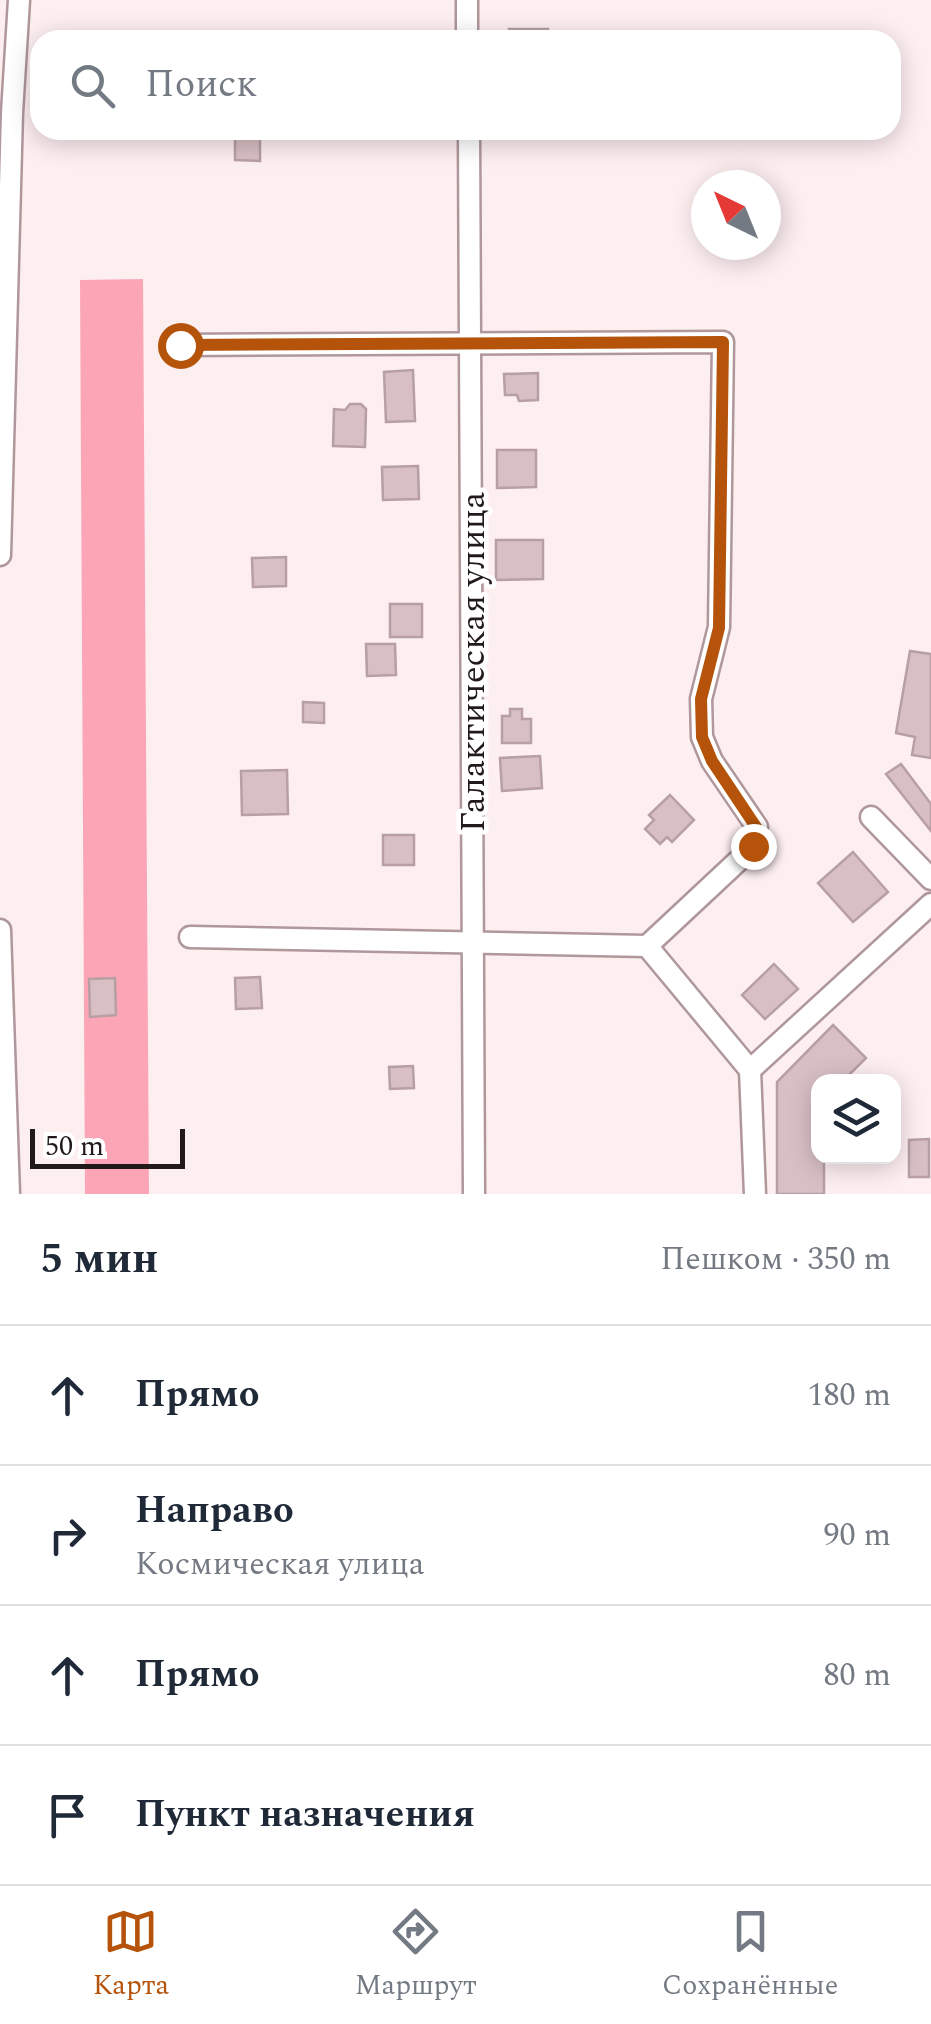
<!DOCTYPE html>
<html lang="ru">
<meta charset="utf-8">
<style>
:root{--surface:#fff;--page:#f6f6f7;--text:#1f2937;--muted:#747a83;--line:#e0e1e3;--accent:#b45309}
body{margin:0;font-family:Spectral,serif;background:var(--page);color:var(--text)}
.controls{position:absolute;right:30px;bottom:30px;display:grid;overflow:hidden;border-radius:20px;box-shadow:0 5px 25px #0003}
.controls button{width:90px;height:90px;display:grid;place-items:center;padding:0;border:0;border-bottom:2px solid var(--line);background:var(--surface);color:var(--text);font:50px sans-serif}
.compass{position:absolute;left:691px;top:170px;width:90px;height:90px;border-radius:50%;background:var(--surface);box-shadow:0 5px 25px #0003;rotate:317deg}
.scale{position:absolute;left:30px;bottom:25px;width:155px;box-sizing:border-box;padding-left:10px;border:5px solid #21191a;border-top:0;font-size:28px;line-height:35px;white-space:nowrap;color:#21191a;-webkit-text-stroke:8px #fff;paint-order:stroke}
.stop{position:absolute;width:30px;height:30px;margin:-22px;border:8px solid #b45309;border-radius:50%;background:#fff}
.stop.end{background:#b45309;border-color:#fff;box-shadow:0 2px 10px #0008}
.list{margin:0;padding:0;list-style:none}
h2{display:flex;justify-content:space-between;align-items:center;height:130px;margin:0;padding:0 40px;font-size:42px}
h2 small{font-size:32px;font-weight:400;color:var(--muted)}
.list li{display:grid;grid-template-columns:65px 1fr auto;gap:30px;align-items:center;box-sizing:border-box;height:140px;padding:0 40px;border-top:2px solid var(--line)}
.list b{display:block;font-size:38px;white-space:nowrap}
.list p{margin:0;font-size:32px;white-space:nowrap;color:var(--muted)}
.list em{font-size:32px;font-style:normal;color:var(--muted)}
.icon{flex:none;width:55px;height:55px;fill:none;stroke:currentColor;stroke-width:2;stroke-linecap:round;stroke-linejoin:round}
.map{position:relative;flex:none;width:931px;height:1194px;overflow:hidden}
.search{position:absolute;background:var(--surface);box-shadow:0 5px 25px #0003;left:30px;right:30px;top:30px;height:110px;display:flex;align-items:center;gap:25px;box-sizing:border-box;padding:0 35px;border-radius:30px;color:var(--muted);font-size:38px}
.sheet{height:690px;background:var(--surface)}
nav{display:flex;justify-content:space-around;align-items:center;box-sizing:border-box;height:140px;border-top:2px solid var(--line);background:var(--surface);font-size:28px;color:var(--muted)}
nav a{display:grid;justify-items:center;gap:5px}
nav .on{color:var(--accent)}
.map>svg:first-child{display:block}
.forest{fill:#fba5b7}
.building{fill:#d8bfc4;stroke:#b79fa3;stroke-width:2.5}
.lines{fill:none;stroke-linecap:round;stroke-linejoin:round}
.minor-casing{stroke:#af979b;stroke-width:25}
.minor{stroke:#fff;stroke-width:20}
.route{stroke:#b45309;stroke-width:12}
.labels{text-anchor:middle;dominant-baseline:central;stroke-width:9;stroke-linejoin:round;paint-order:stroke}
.street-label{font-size:35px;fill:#21191a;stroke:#fff}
</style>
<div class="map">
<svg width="931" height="1194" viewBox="0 0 931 1194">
<rect width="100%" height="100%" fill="#fdeef0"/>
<path class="forest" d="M143,279l6,915h-64l-5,-914z"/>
<g class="building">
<rect x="509" y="29" width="39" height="11"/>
<path d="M235,132h25v29l-25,-1z"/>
<path d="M413,370l2,51 -29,1 -2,-50z"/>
<path d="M538,373v27l-19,1 -2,-6h-12l-1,-21z"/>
<path d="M350,404h11l5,5 -1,38 -32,-1 1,-37 11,1z"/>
<path d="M497,450h39v37l-39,1z"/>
<path d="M418,466l1,33 -36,1 -1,-33z"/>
<path d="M496,540h47v39l-47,1z"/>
<path d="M286,557v29l-33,1 -1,-29z"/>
<rect x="390" y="604" width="32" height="33"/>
<path d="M366,644h29l1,31 -29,1z"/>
<path d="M910,651l21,3v104l-19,-3 3,-18 -19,-4z"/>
<path d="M303,702l21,1v20l-21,-1z"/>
<path d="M510,709h12v10h9v24h-29v-27h8z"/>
<path d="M540,756l2,32 -40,3 -2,-33z"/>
<path d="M901,764l30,40v27l-45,-57z"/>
<path d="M287,770l1,44 -46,1 -1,-44z"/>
<path d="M670,795l24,25 -22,22 -5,-5 -7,7 -15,-15 9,-9 -5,-5z"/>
<rect x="383" y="835" width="31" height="30"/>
<path d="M853,852l35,40 -35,30 -35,-39z"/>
<path d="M774,964l24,25 -33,30 -23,-24z"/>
<path d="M260,977l2,31 -26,1 -1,-31z"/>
<path d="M115,978l1,37 -26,2 -1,-38z"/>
<path d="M833,1025l33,33 -24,24h-24v74h6v38h-47v-112z"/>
<path d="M413,1066l1,22 -24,1 -1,-22z"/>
<path d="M929,1139v38h-20v-37z"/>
</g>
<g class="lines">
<defs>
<g id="minor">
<path d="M467,0v40"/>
<path d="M469,130l5,1064"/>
<path d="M180,345l543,-3 -4,285 -18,72 1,38 10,24 45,66 -4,20 -106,99 -457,-9"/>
<path d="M0,555l12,-442 7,-113"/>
<path d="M871,817l60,62"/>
<path d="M0,930l9,264"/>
<path d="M647,946l103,124"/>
<path d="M750,1070l181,-166"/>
<path d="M750,1070l5,124"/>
</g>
</defs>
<use href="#minor" class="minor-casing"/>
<use href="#minor" class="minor"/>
</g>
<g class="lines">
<path class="route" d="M180,345l543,-3 -4,286 -18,71 1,38 10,24 44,66 -3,19"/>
</g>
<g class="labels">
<g class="street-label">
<text transform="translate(473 662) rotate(-90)">Галактическая улица</text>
</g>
</g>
</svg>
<div class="controls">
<button><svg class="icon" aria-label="layers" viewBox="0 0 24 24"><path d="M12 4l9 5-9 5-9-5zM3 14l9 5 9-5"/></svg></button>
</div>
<svg class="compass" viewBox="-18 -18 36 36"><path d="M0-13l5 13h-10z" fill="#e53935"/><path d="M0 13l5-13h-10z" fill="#747a83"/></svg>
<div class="scale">50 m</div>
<div class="stop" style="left:180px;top:345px"></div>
<div class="stop end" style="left:753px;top:846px"></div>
<div class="search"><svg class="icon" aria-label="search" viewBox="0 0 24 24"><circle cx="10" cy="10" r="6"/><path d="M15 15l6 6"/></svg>Поиск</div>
</div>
<section class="sheet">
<h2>5 мин<small>Пешком · 350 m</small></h2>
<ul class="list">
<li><svg class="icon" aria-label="ahead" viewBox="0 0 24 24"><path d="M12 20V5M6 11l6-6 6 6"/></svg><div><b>Прямо</b></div><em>180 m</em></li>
<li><svg class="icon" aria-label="right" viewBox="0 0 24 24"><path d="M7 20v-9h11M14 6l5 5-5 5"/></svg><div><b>Направо</b><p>Космическая улица</p></div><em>90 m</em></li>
<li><svg class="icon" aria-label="ahead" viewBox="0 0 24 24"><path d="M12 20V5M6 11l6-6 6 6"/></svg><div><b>Прямо</b></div><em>80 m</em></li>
<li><svg class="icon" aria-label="arrive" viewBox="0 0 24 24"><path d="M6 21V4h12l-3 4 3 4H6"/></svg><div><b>Пункт назначения</b></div></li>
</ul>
</section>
<nav>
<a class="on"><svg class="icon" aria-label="map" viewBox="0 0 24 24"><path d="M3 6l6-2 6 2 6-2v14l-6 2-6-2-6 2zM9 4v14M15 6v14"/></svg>Карта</a>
<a><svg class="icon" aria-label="directions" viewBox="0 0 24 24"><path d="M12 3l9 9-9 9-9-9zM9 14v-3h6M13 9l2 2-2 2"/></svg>Маршрут</a>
<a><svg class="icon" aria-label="saved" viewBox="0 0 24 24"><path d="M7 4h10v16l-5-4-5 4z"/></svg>Сохранённые</a>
</nav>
